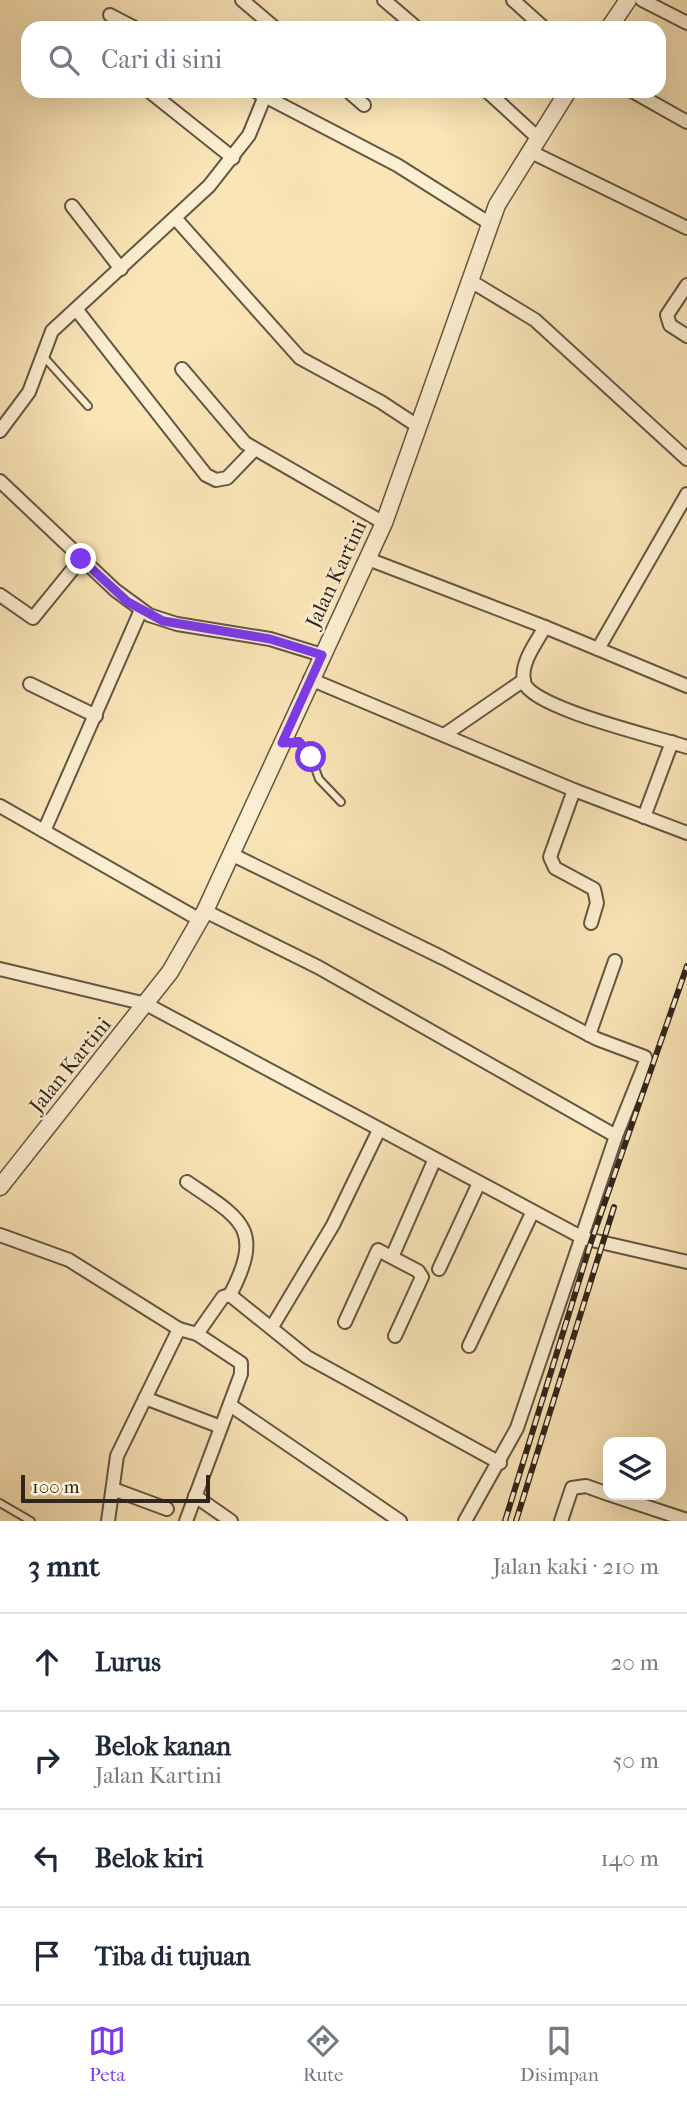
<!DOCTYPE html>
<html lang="id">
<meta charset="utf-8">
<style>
:root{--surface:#fff;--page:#f2f2f3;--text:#1f2937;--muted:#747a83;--line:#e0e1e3;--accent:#7c3aed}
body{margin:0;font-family:"IM FELL French Canon",serif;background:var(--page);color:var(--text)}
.controls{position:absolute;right:21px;bottom:21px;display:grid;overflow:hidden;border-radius:14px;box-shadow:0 7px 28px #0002}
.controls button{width:63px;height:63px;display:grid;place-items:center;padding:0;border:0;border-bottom:2px solid var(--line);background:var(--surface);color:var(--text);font:35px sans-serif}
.scale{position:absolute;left:21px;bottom:18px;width:189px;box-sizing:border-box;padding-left:7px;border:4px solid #31261b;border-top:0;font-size:19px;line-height:24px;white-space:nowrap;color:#31261b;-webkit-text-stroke:5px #fceed0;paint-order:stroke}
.stop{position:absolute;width:21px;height:21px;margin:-16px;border:5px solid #7c3aed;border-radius:50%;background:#fff}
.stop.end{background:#7c3aed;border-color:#fff;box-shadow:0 2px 7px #0008}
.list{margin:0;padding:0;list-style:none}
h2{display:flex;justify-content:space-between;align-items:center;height:91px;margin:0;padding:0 28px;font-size:30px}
h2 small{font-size:23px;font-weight:400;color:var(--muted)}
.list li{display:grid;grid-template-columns:46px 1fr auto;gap:21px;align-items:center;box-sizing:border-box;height:98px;padding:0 28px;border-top:2px solid var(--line)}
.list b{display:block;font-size:26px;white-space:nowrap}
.list p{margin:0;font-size:23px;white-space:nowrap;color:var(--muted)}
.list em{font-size:23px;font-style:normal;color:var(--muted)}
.icon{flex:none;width:38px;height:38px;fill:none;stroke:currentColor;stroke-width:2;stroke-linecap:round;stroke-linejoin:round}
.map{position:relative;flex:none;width:687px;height:1521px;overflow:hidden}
.search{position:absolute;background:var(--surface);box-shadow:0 7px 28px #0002;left:21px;right:21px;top:21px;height:77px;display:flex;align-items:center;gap:18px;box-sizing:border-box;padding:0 24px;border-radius:21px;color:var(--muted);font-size:26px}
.sheet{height:483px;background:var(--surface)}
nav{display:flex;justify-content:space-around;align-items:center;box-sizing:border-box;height:98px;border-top:2px solid var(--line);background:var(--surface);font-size:19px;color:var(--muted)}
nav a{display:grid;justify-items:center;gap:4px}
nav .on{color:var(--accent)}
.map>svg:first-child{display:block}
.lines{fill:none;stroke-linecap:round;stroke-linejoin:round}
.service-casing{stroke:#635642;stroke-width:10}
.minor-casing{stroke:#635642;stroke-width:16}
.tertiary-casing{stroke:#635642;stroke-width:19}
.service{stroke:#fceed0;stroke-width:6}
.minor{stroke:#fceed0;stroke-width:12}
.tertiary{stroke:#fceed0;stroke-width:16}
.rail-casing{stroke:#31261b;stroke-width:6}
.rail{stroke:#fceed0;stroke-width:3.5;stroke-dasharray:10;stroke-linecap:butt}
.route{stroke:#7c3aed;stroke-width:9}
.labels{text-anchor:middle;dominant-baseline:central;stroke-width:5;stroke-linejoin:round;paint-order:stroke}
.street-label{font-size:21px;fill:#31261b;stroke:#fceed0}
</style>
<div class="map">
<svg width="687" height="1521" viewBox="0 0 687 1521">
<rect width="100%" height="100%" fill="#fae5b7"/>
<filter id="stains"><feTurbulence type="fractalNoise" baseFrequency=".00286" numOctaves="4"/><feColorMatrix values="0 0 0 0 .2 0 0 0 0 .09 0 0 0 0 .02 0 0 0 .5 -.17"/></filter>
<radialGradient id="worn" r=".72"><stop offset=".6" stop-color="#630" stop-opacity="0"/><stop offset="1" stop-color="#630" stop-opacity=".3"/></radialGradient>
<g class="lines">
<defs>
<g id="service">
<path d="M44,357l44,49"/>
<path d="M284,743l15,-1 12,15 8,22 22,23"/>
<path d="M0,1503l31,18"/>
</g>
<g id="minor">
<path d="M242,0l33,28"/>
<path d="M384,0l33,28"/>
<path d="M513,0l31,28"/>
<path d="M642,0l45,23"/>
<path d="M110,15l25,13"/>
<path d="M149,91l84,67"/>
<path d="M255,91l142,74 92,58"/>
<path d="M348,91l16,14"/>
<path d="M487,91l51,47"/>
<path d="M632,91l55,31"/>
<path d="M529,151l158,77"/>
<path d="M72,206l49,63"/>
<path d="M176,219l124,139 81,44 38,25"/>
<path d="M469,280l66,40 152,139"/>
<path d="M687,285l-20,30 3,10 17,11"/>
<path d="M76,309l130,166 10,5 11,-2 27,-28"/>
<path d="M182,369l63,74 139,80"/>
<path d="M0,431l29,-39 23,-61 157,-145 40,-51 16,-39"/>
<path d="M0,481l115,109 34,25 28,9 93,15 52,16"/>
<path d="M368,559l177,68 142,59"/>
<path d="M0,595l33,23 48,-59"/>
<path d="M545,627c-9,16 -25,36 -21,55 7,26 133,55 163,65"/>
<path d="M598,649l89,-155"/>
<path d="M310,679l264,111 113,43"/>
<path d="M30,684l66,32"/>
<path d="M444,735l80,-55"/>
<path d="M574,790l-24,67 5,11 39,21 3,14 -6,20"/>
<path d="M0,806l200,114"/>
<path d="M644,817l28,-75"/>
<path d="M44,831l97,-221"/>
<path d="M233,855l210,103 154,81 48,18 1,4 -30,75 -99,292 -52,93"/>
<path d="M205,911l113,56 298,169"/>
<path d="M0,969l146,35 437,234 104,24"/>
<path d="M589,1035l26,-74"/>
<path d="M187,1182c54,37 78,46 43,113"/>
<path d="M0,1235l69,25 110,69 18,5 44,29v11l-55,147"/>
<path d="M392,1257l42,-96"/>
<path d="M439,1269l39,-84"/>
<path d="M345,1322l33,-72 40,21 4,6 -27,59"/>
<path d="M272,1327l61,-102 46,-95"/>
<path d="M197,1334l26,-37 7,-2 77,62 193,106"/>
<path d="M469,1346l63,-133"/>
<path d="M145,1398l76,29"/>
<path d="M230,1405l170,116"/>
<path d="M113,1489l54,20"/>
<path d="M611,1495l76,25"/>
<path d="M195,1496l36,25"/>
<path d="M108,1521l9,-65 62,-127"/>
<path d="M561,1521l11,-33 14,-2 22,8"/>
</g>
<g id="tertiary">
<path d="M609,28l19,-28"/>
<path d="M0,1187l170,-215 35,-61 179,-388 113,-318 71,-114"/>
</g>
</defs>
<use href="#service" class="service-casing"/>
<use href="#minor" class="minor-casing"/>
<use href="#tertiary" class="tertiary-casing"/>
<use href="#service" class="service"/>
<use href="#minor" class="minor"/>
<use href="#tertiary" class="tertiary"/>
<defs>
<g id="rail">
<path d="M505,1521l86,-279 96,-276"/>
<path d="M516,1521l98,-314"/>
</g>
</defs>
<use href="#rail" class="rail-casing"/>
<use href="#rail" class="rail"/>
</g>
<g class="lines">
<path class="route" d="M81,559l47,43 35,19 107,18 52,16 -40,88 17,-1 12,15"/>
</g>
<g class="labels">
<g class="street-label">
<text transform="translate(336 574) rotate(-65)">Jalan Kartini</text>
<text transform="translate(70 1065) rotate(-51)">Jalan Kartini</text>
</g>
</g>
<rect width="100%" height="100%" filter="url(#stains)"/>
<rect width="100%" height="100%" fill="url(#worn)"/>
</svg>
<div class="controls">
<button><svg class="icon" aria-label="layers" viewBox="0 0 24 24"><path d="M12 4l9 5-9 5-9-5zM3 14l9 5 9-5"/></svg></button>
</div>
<div class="scale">100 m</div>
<div class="stop" style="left:311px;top:757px"></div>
<div class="stop end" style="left:81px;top:559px"></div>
<div class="search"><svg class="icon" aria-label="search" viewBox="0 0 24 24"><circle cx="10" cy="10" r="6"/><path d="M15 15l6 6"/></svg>Cari di sini</div>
</div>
<section class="sheet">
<h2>3 mnt<small>Jalan kaki · 210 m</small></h2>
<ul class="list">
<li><svg class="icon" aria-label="ahead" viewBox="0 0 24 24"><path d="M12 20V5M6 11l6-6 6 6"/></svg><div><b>Lurus</b></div><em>20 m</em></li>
<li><svg class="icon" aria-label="right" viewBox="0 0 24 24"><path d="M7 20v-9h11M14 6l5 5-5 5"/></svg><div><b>Belok kanan</b><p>Jalan Kartini</p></div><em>50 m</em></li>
<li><svg class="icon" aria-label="left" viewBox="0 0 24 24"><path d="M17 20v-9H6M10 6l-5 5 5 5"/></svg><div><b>Belok kiri</b></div><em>140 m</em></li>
<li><svg class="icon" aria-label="arrive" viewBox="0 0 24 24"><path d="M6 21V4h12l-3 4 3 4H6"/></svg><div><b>Tiba di tujuan</b></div></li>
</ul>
</section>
<nav>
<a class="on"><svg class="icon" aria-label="map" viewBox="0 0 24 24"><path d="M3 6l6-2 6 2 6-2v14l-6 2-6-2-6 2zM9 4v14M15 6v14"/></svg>Peta</a>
<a><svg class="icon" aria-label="directions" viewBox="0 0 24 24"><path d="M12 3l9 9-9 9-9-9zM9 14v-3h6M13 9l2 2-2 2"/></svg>Rute</a>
<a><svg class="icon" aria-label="saved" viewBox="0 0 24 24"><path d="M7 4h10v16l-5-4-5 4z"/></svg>Disimpan</a>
</nav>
